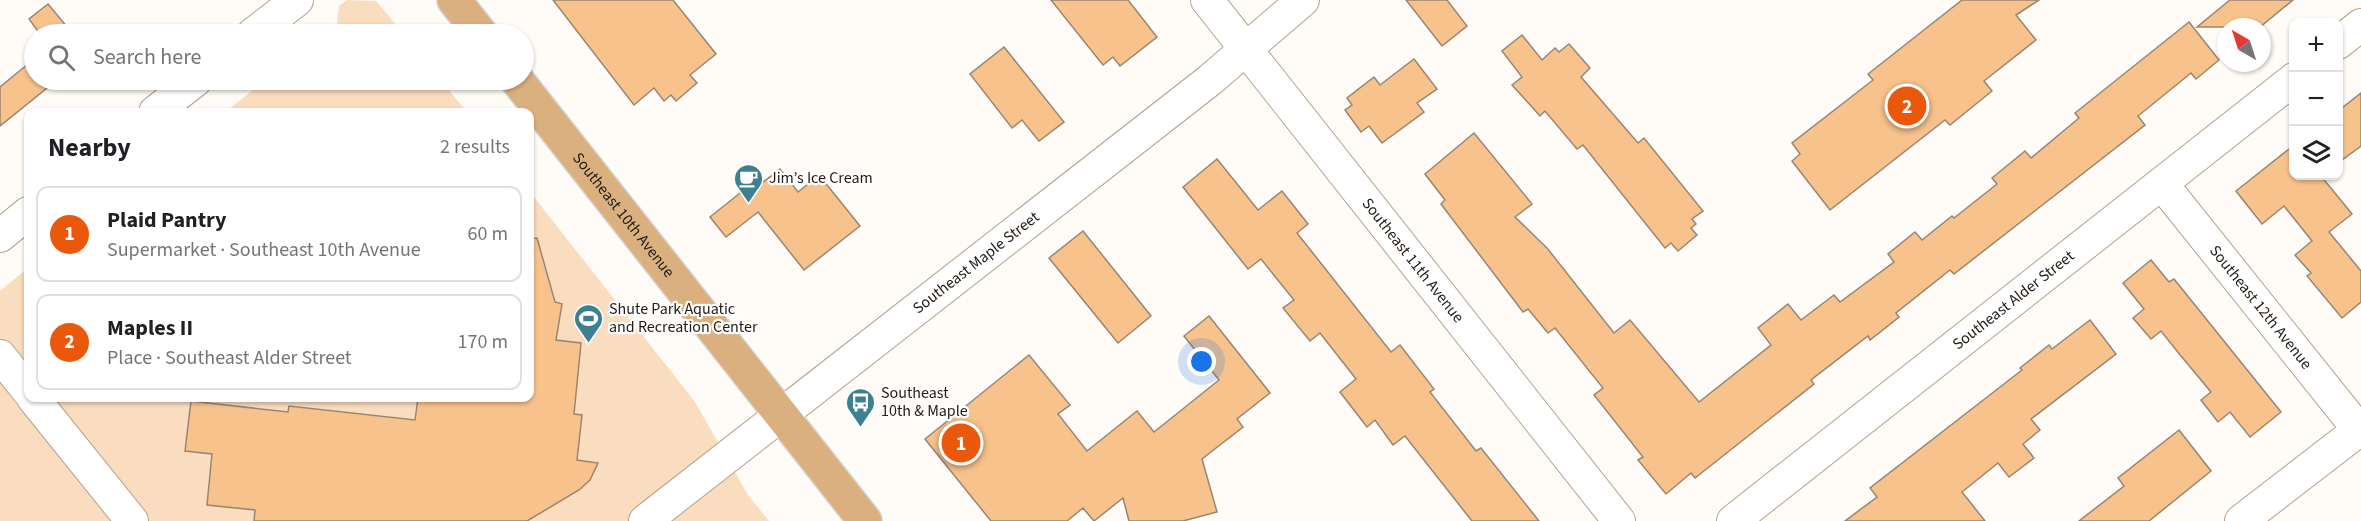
<!DOCTYPE html>
<meta charset="utf-8">
<style>
:root{--surface:#fff;--page:#f6f6f6;--text:#202124;--muted:#757577;--line:#e0e0e0;--accent:#ea580c}
body{margin:0;font-family:"Source Sans 3",sans-serif;background:var(--page);color:var(--text)}
.controls{position:absolute;right:18px;top:18px;display:grid;overflow:hidden;border-radius:12px;box-shadow:0 2px 4px #0004}
.controls button{width:54px;height:54px;display:grid;place-items:center;padding:0;border:0;border-bottom:2px solid var(--line);background:var(--surface);color:var(--text);font:30px sans-serif}
.compass{position:absolute;left:2217px;top:18px;width:54px;height:54px;border-radius:50%;background:var(--surface);box-shadow:0 2px 4px #0004;rotate:321deg}
.you{position:absolute;left:1202px;top:362px;width:21px;height:21px;margin:-15px;border:4px solid #fff;border-radius:50%;background:#1a73e8;box-shadow:0 0 0 9px #1a73e833}
.badge{display:grid;place-items:center;width:39px;height:39px;border-radius:50%;background:var(--accent);color:#fff;font-size:20px;font-weight:700}
.pin{position:absolute;translate:-50% -50%;border:3px solid #fff;box-shadow:0 2px 6px #0006}
.list{margin:0;padding:0;list-style:none}
h2{display:flex;justify-content:space-between;align-items:center;height:78px;margin:0;padding:0 24px;font-size:26px}
h2 small{font-size:20px;font-weight:400;color:var(--muted)}
.list li{display:grid;grid-template-columns:39px 1fr auto;gap:18px;align-items:center;box-sizing:border-box;height:96px;margin:0 12px 12px;padding:0 12px;border:2px solid var(--line);border-radius:12px}
.list b{display:block;font-size:22px;white-space:nowrap}
.list p{margin:0;font-size:20px;white-space:nowrap;color:var(--muted)}
.list em{font-size:20px;font-style:normal;color:var(--muted)}
.icon{flex:none;width:33px;height:33px;fill:none;stroke:currentColor;stroke-width:2;stroke-linecap:round;stroke-linejoin:round}
.map{position:relative;flex:none;width:2361px;height:521px;overflow:hidden}
.search{position:absolute;background:var(--surface);box-shadow:0 2px 4px #0004;left:24px;top:24px;width:510px;height:66px;display:flex;align-items:center;gap:15px;box-sizing:border-box;padding:0 21px;border-radius:33px;color:var(--muted);font-size:22px}
.panel{position:absolute;background:var(--surface);box-shadow:0 2px 4px #0004;left:24px;top:108px;width:510px;height:294px;border-radius:12px}
.map>svg:first-child{display:block}
.green{fill:#fadcbf}
.building{fill:#f8c28c;stroke:#988673;stroke-width:1.5}
.lines{fill:none;stroke-linecap:round;stroke-linejoin:round}
.minor-casing{stroke:#b5a18f;stroke-width:34}
.major-casing{stroke:#d7d6d5;stroke-width:36}
.minor{stroke:#fff;stroke-width:32}
.major{stroke:#dab07f;stroke-width:33}
.labels{text-anchor:middle;dominant-baseline:central;stroke-width:4.5;stroke-linejoin:round;paint-order:stroke}
.poi-label{font-size:16px;fill:#221a13;stroke:#fff;text-anchor:start}
.street-label{font-size:16px;fill:#221a13;stroke:#fff}
</style>
<div class="map">
<svg width="2361" height="521" viewBox="0 0 2361 521">
<rect width="100%" height="100%" fill="#fffbf7"/>
<g class="green">
<path d="M347,0l29,1 28,33h-73l6,-9 2,-19z"/>
<path d="M266,80h174l27,32h-242z"/>
<path d="M530,192l165,210 53,93 21,26h-769v-230l28,-23v130h502z"/>
</g>
<g class="building">
<path d="M553,0h120l43,54 -26,21 7,8 -21,18 -5,-6 -7,6 -10,-13 -20,17z"/>
<path d="M1051,0h77l29,37 -37,29 -7,-9 -10,8z"/>
<path d="M1406,0h41l20,26 -25,20z"/>
<path d="M1962,0h77l-23,15 20,25 -52,41 8,10 -42,34 -5,-5 -115,90 -38,-49 8,-7 -8,-11 81,-63 -5,-6z"/>
<path d="M2230,0h63l-33,27h-63z"/>
<path d="M48,4l25,30h-33l-11,-15z"/>
<path d="M2189,22l30,38 -23,19 -5,-6 -53,43 7,9 -191,149 -4,-4 -54,43 3,4 -29,23 -2,-4 -57,44 3,4 -119,94 -4,-5 -25,21 -28,-34 5,-3 -49,-62 9,-7 -48,-60 -7,5 -20,-24 -5,3 -82,-108 4,-4 -20,-26 49,-41 58,71 -17,13 32,31 67,85 16,-13 69,82 72,-57 -13,-17 30,-24 13,16 33,-25 6,7 54,-40 -6,-8 27,-22 7,8 30,-24 2,2 43,-34 -5,-6 33,-27 6,7 48,-40 -4,-5z"/>
<path d="M1522,35l20,25 13,-12 4,4 10,-8 21,24 -9,9 57,66 6,-5 59,73 -11,8 4,5 -5,4 6,7 -19,16 -7,-8 -6,5 -82,-103 -6,4 -32,-38 -5,5 -8,-9 -20,-22 10,-8 -20,-26z"/>
<path d="M1004,47l60,75 -25,19 -17,-21 -10,8 -42,-54z"/>
<path d="M34,59v21h23l-57,46v-39z"/>
<path d="M1414,59l23,30 -20,14 7,9 -42,31 -13,-17 -8,6 -16,-22 7,-5 -5,-7 27,-21 6,8z"/>
<path d="M2361,93v53l-23,17v-52z"/>
<path d="M2294,145v31h27l31,38 -23,18 32,39v31l-19,16 -35,-42 4,-3 -16,-18 17,-14 -28,-35 -22,18 -26,-33z"/>
<path d="M1217,159l41,51 24,-19 26,33 -11,9 94,119 9,-7 34,44 -4,3 46,59 5,-3 58,73h-67l-67,-85 -12,9 -18,-25 -8,7 -27,-35 16,-13 -36,-46 -10,8 -27,-33 11,-8 -33,-41 -13,10 -65,-82z"/>
<path d="M780,169l18,23 21,-17 41,51 -56,44 -46,-58 -32,25 -16,-20 40,-32 3,5z"/>
<path d="M1083,231l68,85 -33,27 -69,-85z"/>
<path d="M537,238l18,64 7,2 -6,36 25,3 -7,71 8,1 -5,45 21,3 -8,17 -11,10 -52,31h-273l1,-11 -48,-5 5,-51 -27,-3 6,-50 97,11 1,-6 126,14 3,-22h112v-159z"/>
<path d="M2151,260l18,22 5,-3 107,133 -31,25 -20,-25 -12,10 -17,-22 10,-8 -30,-36 -20,-25 -10,8 -18,-21 11,-9 -21,-26z"/>
<path d="M1209,316l61,77 -33,26 6,8 -41,32 15,53 -34,9h-54l-6,-23 -29,23 -11,-13 -16,13h-76l-66,-82 104,-84 41,50 -12,9 29,37 50,-40 17,21 65,-52 -35,-44z"/>
<path d="M2090,320l26,34 -85,65 9,11 -17,14 11,14 -25,19 -11,-14 -36,29 23,29h-140l32,-24 -7,-9 152,-118 -2,-2 29,-23 3,4z"/>
<path d="M2179,430l32,41 -62,50h-70l45,-35 -6,-8z"/>
</g>
<g class="lines">
<defs>
<g id="minor">
<path id="s1" d="M1207,0l412,521"/>
<path d="M253,34l44,-34"/>
<path d="M2338,43l23,-18"/>
<path d="M155,112l41,-32"/>
<path id="s2" d="M2162,184l197,246 -118,91"/>
<path d="M0,236l28,-23"/>
<path d="M0,356l28,35"/>
<path d="M33,398l99,123"/>
<path id="s3" d="M645,521l565,-441 93,-80"/>
<path id="s4" d="M1733,521l561,-442"/>
</g>
<g id="major">
<path d="M454,0l27,34"/>
<path id="s5" d="M517,80l348,441"/>
</g>
</defs>
<use href="#minor" class="minor-casing"/>
<use href="#major" class="major-casing"/>
<use href="#minor" class="minor"/>
<use href="#major" class="major"/>
</g>
<defs>
<symbol id="cafe-pin" viewBox="-11 -11 22 30"><path d="M0 17L-7.5 6A9.5 9.5 0 1 1 7.5 6Z" fill="#3d8090" stroke="#fff"/><path d="M-5.5-4.5H6V0H3Q3 3.5 0 3.5H-2.5Q-5.5 3.5-5.5 0ZM3-3.2v2h1.7v-2ZM-6 4.5H4V6H-6Z" fill="#fff"/></symbol>
<symbol id="stadium-pin" viewBox="-11 -11 22 30"><path d="M0 17L-7.5 6A9.5 9.5 0 1 1 7.5 6Z" fill="#3d8090" stroke="#fff"/><path d="M0-5a6.5 5 0 1 0 0 10a6.5 5 0 1 0 0-10ZM-3.5-1.8h7v3.6h-7Z" fill="#fff"/></symbol>
<symbol id="bus-pin" viewBox="-11 -11 22 30"><path d="M0 17L-7.5 6A9.5 9.5 0 1 1 7.5 6Z" fill="#3d8090" stroke="#fff"/><path d="M-5-6H5V4H4V6H2V4H-2V6H-4V4H-5ZM-3.5-4V0h7V-4ZM-3.5 1.2v1.5H-2V1.2ZM2 1.2v1.5H3.5V1.2Z" fill="#fff"/></symbol>
</defs>
<g fill-rule="evenodd">
<use href="#cafe-pin" x="732" y="162" width="33" height="45"/>
<use href="#stadium-pin" x="572" y="302" width="33" height="45"/>
<use href="#bus-pin" x="844" y="386" width="33" height="45"/>
</g>
<g class="labels">
<g class="poi-label">
<text x="769" y="178">Jim’s Ice Cream</text>
<text x="609" y="309">Shute Park Aquatic<tspan x="609" dy="18">and Recreation Center</tspan></text>
<text x="881" y="393">Southeast<tspan x="881" dy="18">10th &amp; Maple</tspan></text>
</g>
<g class="street-label">
<text stroke="none"><textPath href="#s5" startOffset="172">Southeast 10th Avenue</textPath></text>
<text stroke="none"><textPath href="#s1" startOffset="332">Southeast 11th Avenue</textPath></text>
<text stroke="none"><textPath href="#s3" startOffset="420">Southeast Maple Street</textPath></text>
<text stroke="none"><textPath href="#s4" startOffset="357">Southeast Alder Street</textPath></text>
<text stroke="none"><textPath href="#s2" startOffset="158">Southeast 12th Avenue</textPath></text>
</g>
</g>
</svg>
<div class="controls">
<button>+</button>
<button>−</button>
<button><svg class="icon" aria-label="layers" viewBox="0 0 24 24"><path d="M12 4l9 5-9 5-9-5zM3 14l9 5 9-5"/></svg></button>
</div>
<svg class="compass" viewBox="-18 -18 36 36"><path d="M0-13l5 13h-10z" fill="#e53935"/><path d="M0 13l5-13h-10z" fill="#757577"/></svg>
<div class="you"></div>
<div class="pin badge" style="left:961px;top:443px">1</div>
<div class="pin badge" style="left:1907px;top:106px">2</div>
<div class="search"><svg class="icon" aria-label="search" viewBox="0 0 24 24"><circle cx="10" cy="10" r="6"/><path d="M15 15l6 6"/></svg>Search here</div>
<section class="panel">
<h2>Nearby<small>2 results</small></h2>
<ul class="list">
<li><span class="badge">1</span><div><b>Plaid Pantry</b><p>Supermarket · Southeast 10th Avenue</p></div><em>60 m</em></li>
<li><span class="badge">2</span><div><b>Maples II</b><p>Place · Southeast Alder Street</p></div><em>170 m</em></li>
</ul>
</section>
</div>
